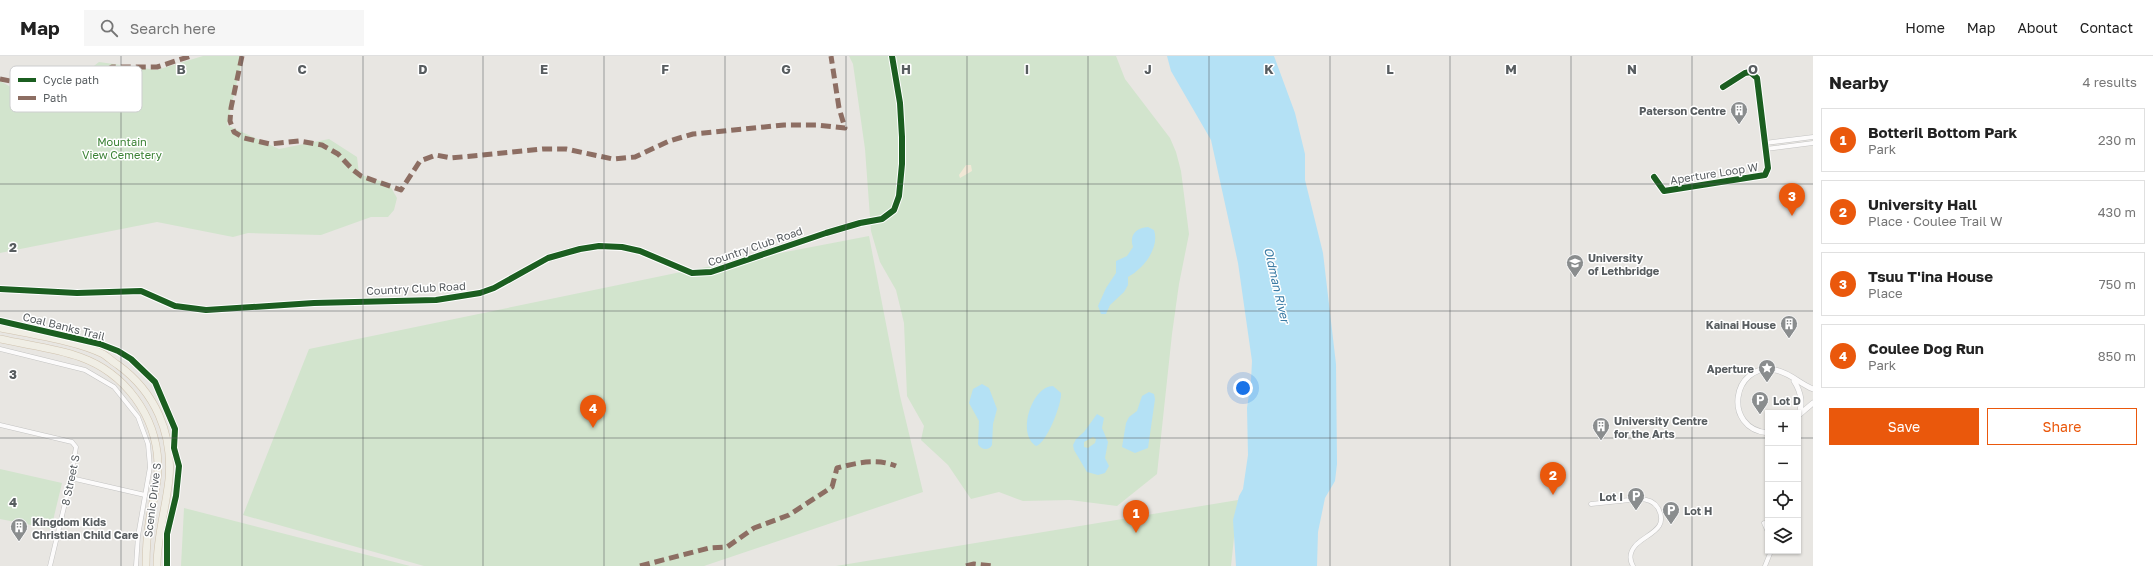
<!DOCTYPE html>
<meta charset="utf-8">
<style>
:root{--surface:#fff;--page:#f6f6f6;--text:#222;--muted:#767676;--line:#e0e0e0;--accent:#ea580c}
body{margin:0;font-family:"Golos Text",sans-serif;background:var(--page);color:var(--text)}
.controls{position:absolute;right:12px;bottom:12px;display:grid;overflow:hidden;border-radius:0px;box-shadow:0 1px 3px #0004}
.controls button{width:36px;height:36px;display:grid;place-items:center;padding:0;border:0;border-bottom:1px solid var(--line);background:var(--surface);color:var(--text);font:20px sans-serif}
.you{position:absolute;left:1243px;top:332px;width:14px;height:14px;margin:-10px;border:3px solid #fff;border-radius:50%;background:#1a73e8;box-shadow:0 0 0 6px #1a73e833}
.badge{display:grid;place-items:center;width:26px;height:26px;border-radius:50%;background:var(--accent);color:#fff;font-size:13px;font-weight:700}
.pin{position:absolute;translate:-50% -33px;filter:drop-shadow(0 1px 2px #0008)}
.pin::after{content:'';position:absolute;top:21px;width:14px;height:12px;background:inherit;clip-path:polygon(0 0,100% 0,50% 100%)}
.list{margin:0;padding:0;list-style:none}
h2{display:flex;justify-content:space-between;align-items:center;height:52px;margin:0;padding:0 16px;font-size:17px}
h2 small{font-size:13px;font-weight:400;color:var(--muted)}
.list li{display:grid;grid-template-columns:26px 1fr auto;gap:12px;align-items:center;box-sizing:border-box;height:64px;margin:0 8px 8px;padding:0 8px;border:1px solid var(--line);border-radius:0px}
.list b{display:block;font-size:15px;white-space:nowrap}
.list p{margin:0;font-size:13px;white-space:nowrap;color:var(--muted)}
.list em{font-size:13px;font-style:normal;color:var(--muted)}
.actions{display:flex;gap:8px;padding:12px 16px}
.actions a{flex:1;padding:9px 0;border:1px solid var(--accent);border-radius:0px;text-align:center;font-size:14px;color:var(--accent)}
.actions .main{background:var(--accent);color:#fff}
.icon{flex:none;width:22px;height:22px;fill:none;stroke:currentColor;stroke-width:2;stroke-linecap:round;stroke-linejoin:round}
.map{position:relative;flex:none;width:1813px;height:510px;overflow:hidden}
header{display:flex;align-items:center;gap:24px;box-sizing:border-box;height:56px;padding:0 20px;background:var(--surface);border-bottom:1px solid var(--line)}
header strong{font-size:19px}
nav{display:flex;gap:22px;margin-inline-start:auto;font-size:14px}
.search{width:280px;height:36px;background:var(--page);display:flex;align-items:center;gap:10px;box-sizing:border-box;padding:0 14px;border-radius:0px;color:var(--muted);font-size:15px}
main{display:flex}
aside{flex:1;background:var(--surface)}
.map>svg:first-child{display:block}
.green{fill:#d2e4cd}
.sand{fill:#f1e8d6}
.water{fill:#b4e1f5;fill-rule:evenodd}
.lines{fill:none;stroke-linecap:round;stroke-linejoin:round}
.minor-casing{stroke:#c3c3c2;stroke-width:5}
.tertiary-casing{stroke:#c3c3c2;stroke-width:6}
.primary-casing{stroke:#d0c3af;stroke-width:8}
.minor{stroke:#fcfbfb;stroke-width:4}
.tertiary{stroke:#fcfbfb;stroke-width:5}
.primary{stroke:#f0eee5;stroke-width:7}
.quiet{stroke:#8d6e63;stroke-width:5;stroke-dasharray:10 5;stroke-linecap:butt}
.cycleway-casing{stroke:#fff;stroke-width:8}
.cycleway{stroke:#1b5e20;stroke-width:6}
.grid{fill:none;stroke:#585d60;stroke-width:1;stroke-opacity:0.55}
.labels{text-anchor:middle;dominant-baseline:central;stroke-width:3;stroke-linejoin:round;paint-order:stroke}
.poi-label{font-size:11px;font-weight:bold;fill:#585d60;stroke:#fff;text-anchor:start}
.park-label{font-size:11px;fill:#3b8235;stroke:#fff}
.street-label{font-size:11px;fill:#585d60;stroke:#fff}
.water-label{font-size:12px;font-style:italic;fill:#3a7ba5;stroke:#fff}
.key{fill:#fff;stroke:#cdcecf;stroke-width:1}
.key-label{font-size:11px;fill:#585d60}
.grid-label{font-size:13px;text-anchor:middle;font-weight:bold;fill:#585d60;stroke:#fff;stroke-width:3;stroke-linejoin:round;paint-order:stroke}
</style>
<header>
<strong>Map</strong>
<div class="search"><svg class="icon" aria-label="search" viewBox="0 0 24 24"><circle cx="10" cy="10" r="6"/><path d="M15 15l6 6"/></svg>Search here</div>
<nav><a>Home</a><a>Map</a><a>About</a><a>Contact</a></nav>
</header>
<main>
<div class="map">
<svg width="1813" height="510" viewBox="0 0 1813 510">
<rect width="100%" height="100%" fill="#e8e6e2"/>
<g class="green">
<path d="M203,0h40l-16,69 52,24 50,-10 28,18 2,17 30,10 8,14 -3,12 -6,7h-17l-50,18 -73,-2 -15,4 -76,-15 -157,31v-172l43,24 56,-43 58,8z"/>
<path d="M849,0h267l9,23 45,59 6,14 5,19 8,63 -10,50 -7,50 -15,140 -40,32 -47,-6 -47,1 -24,-9 -28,7 -23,-34 -27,-25 3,-14 -17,-30 -3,-73 -8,-33 -16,-28 -9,-31 -6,-82 -12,-85z"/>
<path d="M869,180l31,160 23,96 -219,74h-280l-181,-51 66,-166 372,-77z"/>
<path d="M0,413l62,14 -11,46 -51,-10z"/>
<path d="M1238,444l-7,66h-395z"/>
<path d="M184,452l226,58h-229z"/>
</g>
<path class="sand" d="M966,109h5l1,6 -12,7 -1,-3z"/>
<g class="water">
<path d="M1167,0h107l21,57 10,41v26l18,73 13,111 1,100 -2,17 -10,17 -7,34 -1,34h-81l-3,-46 6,-24 4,-7 5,-34 -1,-47 4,-27 1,-20 -14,-98 -27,-123 -40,-69z"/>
<path d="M1148,171l6,3c6,18 -11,39 -26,47v8l-4,7 -14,13 -4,9h-5l-3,-8 8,-18 10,-15v-12l11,-5 6,-9c-4,-12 3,-19 15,-20z"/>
<path d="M982,328l7,4 8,21 -4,15 -1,21c-3,6 -11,5 -14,-1l1,-23 -10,-18 4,-14z"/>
<path d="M1053,330l8,7c1,11 -15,51 -25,53 -20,-12 -4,-60 17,-60z"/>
<path d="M1149,336l5,2 1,5 -7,49 -13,5 -13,-6 4,-24 3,-6 8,-6 5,-15z"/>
<path d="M1097,358l7,4 -2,10 6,14 -3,16 4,8 -4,7 -7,2 -11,-3 -13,-22 -1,-5 3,-6 8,-7zM1093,381l3,2 -1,4 -7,5 -4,-1v-5z"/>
</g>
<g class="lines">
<defs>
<g id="minor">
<path d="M1765,87l48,-6"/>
<path d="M1766,93l47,-6"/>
<path d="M1654,121l10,14 101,-16 3,-7 -11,-90 -7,-6 -5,1 -22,14"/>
<path d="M0,233l77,4 64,-2 34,15 31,4 108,-7 122,-3 44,-7 14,-5 54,-30 32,-9 19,-3 23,1 18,4 52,22 19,-1 115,-39 34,-10 22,-4 12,-9 5,-14 3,-32v-27l-2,-34 -8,-47"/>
<path d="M0,293l85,21 29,17 24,30 10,27 2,23 -12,69 -2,30"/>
<path d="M0,369l72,17 4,5 -5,31 -21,88"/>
<path d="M71,422l74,17"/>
<path d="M1591,448l48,-5c8,0 15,2 19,9 12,22 -13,26 -23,38 -5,6 -6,13 -2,20"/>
<path d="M1764,467l4,9"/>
<path d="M1765,510l6,-15"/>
</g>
<g id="tertiary">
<path d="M1794,325c7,11 10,22 4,35"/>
<path d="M1800,358l13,-11"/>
<path d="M1768,377c-46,-4 -36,-71 7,-63 14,2 25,14 38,19"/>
</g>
<g id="primary">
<path d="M0,272c29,6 78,13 103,26 5,3 10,8 15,11 37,27 55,68 51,114 -3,29 -12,57 -12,87"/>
<path d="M0,283c26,6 55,9 80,18 45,16 76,58 78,106 1,18 -5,37 -8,54 -3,17 -4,33 -4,49"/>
</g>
</defs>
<use href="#minor" class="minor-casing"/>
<use href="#tertiary" class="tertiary-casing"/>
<use href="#primary" class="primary-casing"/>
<use href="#minor" class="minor"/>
<use href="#tertiary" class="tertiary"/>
<use href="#primary" class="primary"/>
<g class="quiet">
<path d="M242,0l-11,52 -1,13 4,11 10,6 26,6 29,-3 23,4 16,9 15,16 8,6 40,14 19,-29 16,-6 15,3 92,-9h23l47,10 22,-2 34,-16 24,-7 91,-9h33l28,3 -6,-20 -8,-52"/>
<path d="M0,23l16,3 12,12 13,6 16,-4 55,-29h45l34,-11"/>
<path d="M640,510l69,-18 18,-1 27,-19 35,-13 43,-28 5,-19c19,-5 40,-10 59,-2"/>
<path d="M966,510l8,-2 20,2"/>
</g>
<defs>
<g id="cycleway">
<path d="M1654,121l10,14 101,-16 3,-7 -11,-90 -7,-6 -5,1 -22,14"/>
<path d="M0,233l77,4 64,-2 34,15 31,4 108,-7 122,-3 44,-7 14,-5 54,-30 32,-9 19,-3 23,1 18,4 52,22 19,-1 115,-39 34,-10 22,-4 12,-9 5,-14 3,-32v-27l-2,-34 -8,-47"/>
<path d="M0,265l100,23 18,7 13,8 24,23 20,47 -1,19 5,18 -3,30 -9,38v32"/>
</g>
</defs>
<use href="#cycleway" class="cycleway-casing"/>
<use href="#cycleway" class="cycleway"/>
</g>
<path class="grid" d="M121,0v510M242,0v510M363,0v510M483,0v510M604,0v510M725,0v510M846,0v510M967,0v510M1088,0v510M1209,0v510M1330,0v510M1450,0v510M1571,0v510M1692,0v510M0,128h1813M0,255h1813M0,382h1768M1798,382h15"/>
<defs>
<symbol id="building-pin" viewBox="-11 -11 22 30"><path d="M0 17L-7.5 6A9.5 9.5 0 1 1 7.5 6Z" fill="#8a8d8e" stroke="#fff"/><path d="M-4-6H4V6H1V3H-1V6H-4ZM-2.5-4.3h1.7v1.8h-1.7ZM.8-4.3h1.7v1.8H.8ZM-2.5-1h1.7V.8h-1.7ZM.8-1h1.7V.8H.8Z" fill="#fff"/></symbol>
<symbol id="university-pin" viewBox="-11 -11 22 30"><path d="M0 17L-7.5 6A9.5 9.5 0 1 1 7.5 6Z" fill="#8a8d8e" stroke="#fff"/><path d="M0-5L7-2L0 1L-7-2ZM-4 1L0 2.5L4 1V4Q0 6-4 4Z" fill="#fff"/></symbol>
<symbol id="sight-pin" viewBox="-11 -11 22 30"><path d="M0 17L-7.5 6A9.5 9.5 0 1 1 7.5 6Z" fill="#8a8d8e" stroke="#fff"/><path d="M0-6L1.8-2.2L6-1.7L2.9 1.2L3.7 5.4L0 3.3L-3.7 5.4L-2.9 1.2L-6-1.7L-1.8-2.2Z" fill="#fff"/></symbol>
<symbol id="parking-pin" viewBox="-11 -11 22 30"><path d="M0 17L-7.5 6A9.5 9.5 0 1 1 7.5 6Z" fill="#8a8d8e" stroke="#fff"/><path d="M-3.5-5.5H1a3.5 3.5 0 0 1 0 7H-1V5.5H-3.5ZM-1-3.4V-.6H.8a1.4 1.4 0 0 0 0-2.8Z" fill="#fff"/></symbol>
</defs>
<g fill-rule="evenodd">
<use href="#building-pin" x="1729" y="44" width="20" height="27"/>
<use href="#university-pin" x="1565" y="197" width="20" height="27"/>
<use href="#building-pin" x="1779" y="258" width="20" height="27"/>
<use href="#sight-pin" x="1757" y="302" width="20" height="27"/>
<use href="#parking-pin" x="1750" y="334" width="20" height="27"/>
<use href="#building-pin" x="1591" y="360" width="20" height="27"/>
<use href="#parking-pin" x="1626" y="430" width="20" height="27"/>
<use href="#parking-pin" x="1661" y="444" width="20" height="27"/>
<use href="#building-pin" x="9" y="461" width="20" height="27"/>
</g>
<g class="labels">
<g class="poi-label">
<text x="1726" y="54" text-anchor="end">Paterson Centre</text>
<text x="1588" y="201">University<tspan x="1588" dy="13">of Lethbridge</tspan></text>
<text x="1776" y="268" text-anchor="end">Kainai House</text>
<text x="1754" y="312" text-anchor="end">Aperture</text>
<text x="1773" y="344">Lot D</text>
<text x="1614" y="364">University Centre<tspan x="1614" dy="13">for the Arts</tspan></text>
<text x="1623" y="440" text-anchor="end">Lot I</text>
<text x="1684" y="454">Lot H</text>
<text x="32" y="465">Kingdom Kids<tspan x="32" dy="13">Christian Child Care</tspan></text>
</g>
<g class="park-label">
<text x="122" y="85">Mountain<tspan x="122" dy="13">View Cemetery</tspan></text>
</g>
<g class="street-label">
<text transform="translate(1714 117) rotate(-9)">Aperture Loop W</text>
<text transform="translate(755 190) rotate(-19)">Country Club Road</text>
<text transform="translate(416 232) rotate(-3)">Country Club Road</text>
<text transform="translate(64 270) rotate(14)">Coal Banks Trail</text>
<text transform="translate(70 424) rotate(-78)">8 Street S</text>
<text transform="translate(152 444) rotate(-83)">Scenic Drive S</text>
</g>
<g class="water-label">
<text transform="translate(1277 229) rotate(77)">Oldman River</text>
</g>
</g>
<rect x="10" y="10" width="132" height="46" rx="6" class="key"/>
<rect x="18" y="22" width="18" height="4" fill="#1b5e20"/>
<rect x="18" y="40" width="18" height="4" fill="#8d6e63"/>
<g class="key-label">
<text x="43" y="28">Cycle path</text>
<text x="43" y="46">Path</text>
</g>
<g class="grid-label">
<text x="181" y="18">B</text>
<text x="302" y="18">C</text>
<text x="423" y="18">D</text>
<text x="544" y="18">E</text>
<text x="665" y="18">F</text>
<text x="786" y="18">G</text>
<text x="906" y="18">H</text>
<text x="1027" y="18">I</text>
<text x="1148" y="18">J</text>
<text x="1269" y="18">K</text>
<text x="1390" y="18">L</text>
<text x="1511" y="18">M</text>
<text x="1632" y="18">N</text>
<text x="1753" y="18">O</text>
<text x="13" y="196">2</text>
<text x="13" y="323">3</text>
<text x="13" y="451">4</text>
</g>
</svg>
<div class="controls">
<button>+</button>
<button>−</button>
<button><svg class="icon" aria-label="locate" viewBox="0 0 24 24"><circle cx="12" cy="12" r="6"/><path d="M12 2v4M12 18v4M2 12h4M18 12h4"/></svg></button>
<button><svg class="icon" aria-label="layers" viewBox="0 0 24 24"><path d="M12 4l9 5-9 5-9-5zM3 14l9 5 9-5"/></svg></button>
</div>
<div class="you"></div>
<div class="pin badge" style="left:1136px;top:477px">1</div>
<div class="pin badge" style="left:1553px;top:439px">2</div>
<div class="pin badge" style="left:1792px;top:160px">3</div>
<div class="pin badge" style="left:593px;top:372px">4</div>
</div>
<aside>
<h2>Nearby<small>4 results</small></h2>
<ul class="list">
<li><span class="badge">1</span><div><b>Botteril Bottom Park</b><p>Park</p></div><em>230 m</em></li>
<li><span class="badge">2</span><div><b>University Hall</b><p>Place · Coulee Trail W</p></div><em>430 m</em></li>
<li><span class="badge">3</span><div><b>Tsuu T'ina House</b><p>Place</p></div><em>750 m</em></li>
<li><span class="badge">4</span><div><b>Coulee Dog Run</b><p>Park</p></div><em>850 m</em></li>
</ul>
<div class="actions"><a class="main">Save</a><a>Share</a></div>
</aside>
</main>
